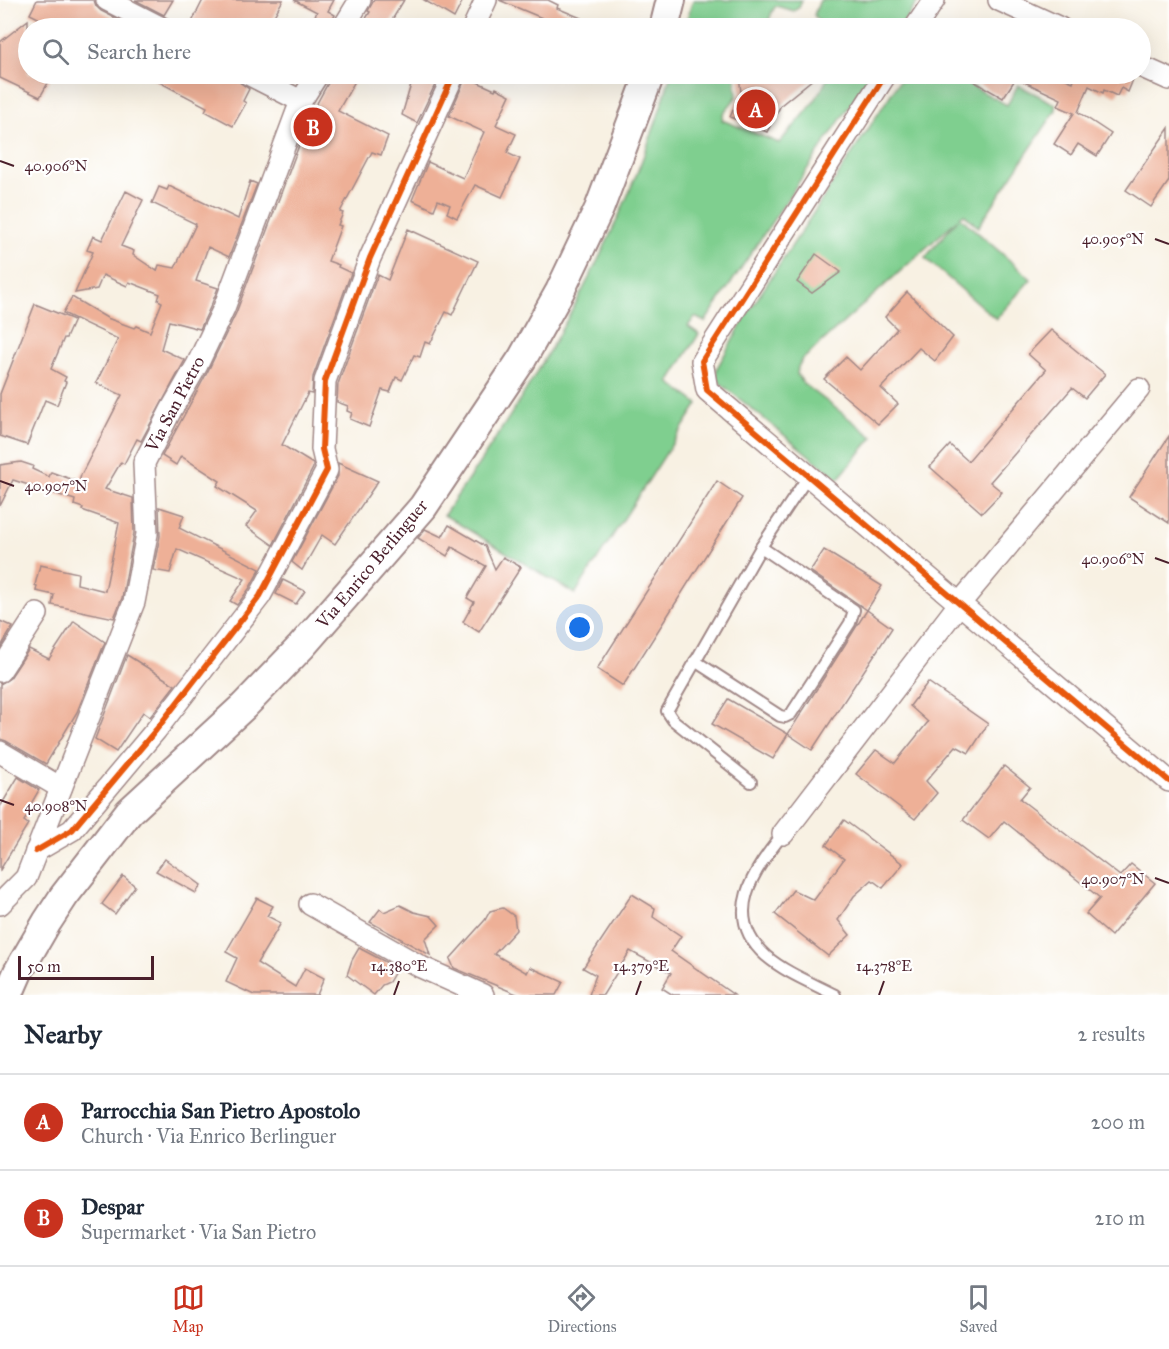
<!DOCTYPE html>
<meta charset="utf-8">
<style>
:root{--surface:#fff;--page:#f6f6f7;--text:#1f2937;--muted:#747a83;--line:#e0e1e3;--accent:#c8321e}
body{margin:0;font-family:"IM FELL Great Primer",serif;background:var(--page);color:var(--text)}
.scale{position:absolute;left:18px;bottom:15px;width:136px;box-sizing:border-box;padding-left:6px;border:3px solid #4a1f2b;border-top:0;font-size:16px;line-height:21px;white-space:nowrap;color:#4a1f2b;-webkit-text-stroke:4px #fff;paint-order:stroke}
.you{position:absolute;left:580px;top:628px;width:21px;height:21px;margin:-15px;border:4px solid #fff;border-radius:50%;background:#1a73e8;box-shadow:0 0 0 9px #1a73e833}
.badge{display:grid;place-items:center;width:39px;height:39px;border-radius:50%;background:var(--accent);color:#fff;font-size:20px;font-weight:700}
.pin{position:absolute;translate:-50% -50%;border:3px solid #fff;box-shadow:0 2px 6px #0006}
.list{margin:0;padding:0;list-style:none}
h2{display:flex;justify-content:space-between;align-items:center;height:78px;margin:0;padding:0 24px;font-size:26px}
h2 small{font-size:20px;font-weight:400;color:var(--muted)}
.list li{display:grid;grid-template-columns:39px 1fr auto;gap:18px;align-items:center;box-sizing:border-box;height:96px;padding:0 24px;border-top:2px solid var(--line)}
.list b{display:block;font-size:22px;white-space:nowrap}
.list p{margin:0;font-size:20px;white-space:nowrap;color:var(--muted)}
.list em{font-size:20px;font-style:normal;color:var(--muted)}
.icon{flex:none;width:33px;height:33px;fill:none;stroke:currentColor;stroke-width:2;stroke-linecap:round;stroke-linejoin:round}
.map{position:relative;flex:none;width:1169px;height:995px;overflow:hidden}
.search{position:absolute;background:var(--surface);box-shadow:0 6px 24px #0002;left:18px;right:18px;top:18px;height:66px;display:flex;align-items:center;gap:15px;box-sizing:border-box;padding:0 21px;border-radius:33px;color:var(--muted);font-size:22px}
.sheet{height:270px;background:var(--surface)}
nav{display:flex;justify-content:space-around;align-items:center;box-sizing:border-box;height:84px;border-top:2px solid var(--line);background:var(--surface);font-size:16px;color:var(--muted)}
nav a{display:grid;justify-items:center;gap:3px}
nav .on{color:var(--accent)}
.map>svg:first-child{display:block}
.green{fill:#7fcf8f;stroke:#64775d;stroke-width:1.5}
.building{fill:#eeb097}
.lines{fill:none;stroke-linecap:round;stroke-linejoin:round}
.lane-casing{stroke:#a18887;stroke-width:14}
.street-casing{stroke:#a18887;stroke-width:24}
.secondary-casing{stroke:#a18887;stroke-width:32}
.lane{stroke:#fff;stroke-width:10}
.street{stroke:#fff;stroke-width:21}
.secondary{stroke:#fff;stroke-width:28}
.cycleway-casing{stroke:#fff;stroke-width:10}
.cycleway{stroke:#e8590c;stroke-width:6}
.ticks{fill:none;stroke:#4a1f2b;stroke-width:2}
.labels{text-anchor:middle;dominant-baseline:central;stroke-width:4.5;stroke-linejoin:round;paint-order:stroke}
.street-label{font-size:18px;fill:#4a1f2b;stroke:#fff}
.ticks-label{font-size:15px;text-anchor:middle;fill:#4a1f2b;stroke:#fff;stroke-width:4.5;stroke-linejoin:round;paint-order:stroke}
</style>
<div class="map">
<svg width="1169" height="995" viewBox="0 0 1169 995">
<rect width="100%" height="100%" fill="#fff"/>
<filter id="ink" filterUnits="userSpaceOnUse"><feTurbulence type="fractalNoise" baseFrequency=".0167" numOctaves="2"/><feDisplacementMap in="SourceGraphic" scale="12" xChannelSelector="R" yChannelSelector="G"/><feConvolveMatrix kernelMatrix="1 2 1 2 8 2 1 2 1" color-interpolation-filters="sRGB"/></filter>
<filter id="wash" filterUnits="userSpaceOnUse"><feTurbulence type="fractalNoise" baseFrequency=".008" numOctaves="4" result="noise"/><feDisplacementMap in="SourceGraphic" scale="24" xChannelSelector="R" yChannelSelector="G"/><feGaussianBlur stdDeviation="1.35" result="paint"/><feColorMatrix in="noise" values="0 0 0 0 0 0 0 0 0 0 0 0 0 0 0 0 0 1.4 0 .05"/><feComposite in="paint" operator="in"/></filter>
<g filter="url(#wash)">
<rect width="100%" height="100%" fill="#f8f1e3"/>
<g class="green">
<path d="M693,0h109l-3,7 -5,4 -18,-5c-6,6 -6,15 -10,22h-82z"/>
<path d="M820,0h99l-19,28h-77l-9,-13z"/>
<path d="M671,74h64l2,22 -14,18 -1,6 57,23c18,-20 41,-44 50,-69h42l-166,248 -10,-5 -7,9 11,8 -30,48 29,22 -123,190 -131,-79c94,-135 182,-283 227,-441z"/>
<path d="M904,74h46l57,31 11,-20 37,19 1,6 -78,117 -14,-13 -4,3 71,62 -35,40 -71,-61 33,-39 -156,141 -4,7 -1,7 6,9 70,54 -35,42 -118,-96 -4,-7 1,-8 29,-52z"/>
</g>
<g id="blocks">
<g class="building">
<path d="M37,0h57l2,6 5,5 34,17h-77l-28,-14z"/>
<path d="M135,0h38l-9,15z"/>
<path d="M203,0h80l-16,28h-78z"/>
<path d="M294,0h40l-6,11 7,4 -7,13h-20l9,-16z"/>
<path d="M374,0h30l-15,25 -5,-2 -3,5h-21l10,-16 -2,-1z"/>
<path d="M424,0h39l-9,18z"/>
<path d="M499,0h49l10,5 -1,3 48,20h-39z"/>
<path d="M28,20v54h25l-13,23 -40,-19v-36z"/>
<path d="M144,74h91l3,7 11,8 -6,12 3,2 -13,23 -28,-15 2,-4z"/>
<path d="M333,74h26l-21,37 50,25 -7,19 -9,-3 -32,60 3,1 -5,12 3,1 -13,35 11,4 -1,2 13,6 -38,104 -1,17 -4,-1 -26,52 31,19v4l-40,77 -27,-19 11,-15 -40,-25 3,-5 -39,-25 -5,9 -14,-9 46,-85 28,-58 74,-197z"/>
<path d="M414,74h26l-23,49 -15,-8z"/>
<path d="M739,74h80l-38,31 -14,27 -37,-15 11,-24z"/>
<path d="M961,74h93l19,8 1,-3 -11,-5h67l4,3 -6,15 -7,-4 -4,8 -13,-6 -1,3 -14,-7 -11,26 33,22 -14,22 -19,-12 -7,11 -17,-11 20,-31 -16,-7 3,-7 -45,-21 -13,20z"/>
<path d="M466,77l29,13 1,-2 14,7 -14,30 20,9 -9,19 13,6 -18,38 -27,-12 -18,33 -10,-5 3,-8 -12,-5 -4,10 -22,-10 16,-38 35,16 21,-46 -35,-16z"/>
<path d="M1169,128v53l-18,26 -25,-17z"/>
<path d="M250,181l7,3 -28,73 -21,-10 -12,34 22,7 -6,15 -12,26 -31,-8 -8,28 24,11 -44,81 -4,-2 -13,25 -3,-2 -16,27 28,9 1,35 -12,65 -8,20 -62,-13 2,-10 -18,-4 1,-5 -2,-1 5,-20 38,8 -1,11 28,7 14,-68 -37,-13 1,-2 -9,-3 1,-5 -62,-20 -13,26v-41l21,-3 12,4 -1,3 17,8 2,-5 28,10 2,-7 41,-80 -26,-12 22,-44 -55,-26 9,-16 35,21 27,10 2,-2 14,6 12,-30 -4,-2 2,-6 -31,-12 -2,4 -24,-11 -6,14 -22,4 18,-41 -6,-2 6,-14 9,4 24,-49 17,9 -22,46 13,5 -1,4 24,16 2,-6 16,3 21,-44 -44,-21 7,-16 8,3 2,-4 69,33z"/>
<path d="M408,229l70,32 -26,54 -6,-3 -16,32 -5,-2 -5,15 -6,-2 -12,25 -6,-3 -6,15 -8,-2 -13,37 -19,-8 2,-6 -5,-2 1,-5 -11,-4 1,-18 37,-102 3,-7 10,5z"/>
<path d="M816,254l25,18 -29,21 -15,-11z"/>
<path d="M907,292l46,45 -18,24 -16,-13 -38,40 17,16 -20,20 -54,-45 22,-22 14,13 37,-41 -12,-12z"/>
<path d="M35,304l39,16 -8,18h-2l-13,31 15,8 -2,4 2,1 -9,23 -12,-5 -18,45 -27,-9v-42z"/>
<path d="M1051,330l54,44 -20,24 -13,-10 -82,94 12,10 -20,21 -52,-46 20,-22 18,16 78,-91 -18,-16z"/>
<path d="M1169,436v87l-40,-26z"/>
<path d="M338,463l40,18 -43,63 -13,-9 -20,35 -10,-8 46,-86z"/>
<path d="M717,481l25,17 -119,188 -26,-17z"/>
<path d="M159,507l25,8 -5,13 81,41 -11,20 -12,16 -7,-4 15,-22 -68,-30 -7,24 -17,-3 7,-34z"/>
<path d="M449,525l36,21 10,23 8,-12 18,10 -42,65 -16,-10 11,-20 -7,-4 19,-32 -34,-19 -5,9 -29,-18 7,-9 17,8z"/>
<path d="M824,550l58,36 -15,24 -57,-39z"/>
<path d="M283,580l22,11 -9,13 -20,-10z"/>
<path d="M867,610l25,18 -80,122 -24,-16z"/>
<path d="M0,621l13,6 -13,21z"/>
<path d="M74,621l31,21 -28,70 -31,52 -40,-23 -6,-2v-55l10,-6 19,-29 20,10z"/>
<path d="M127,655l48,30 -25,32 -7,-5 -27,40 -21,-13z"/>
<path d="M928,682l60,42 -19,29 -13,-7 -30,35 11,12 -22,26 -59,-45 20,-24 19,13 33,-41 -18,-16z"/>
<path d="M728,699l60,35 -15,25 -61,-35z"/>
<path d="M1004,766l26,21 -10,12 100,77 11,-12 24,19 -44,53 -25,-22 14,-16 -96,-77 -15,18 -26,-19z"/>
<path d="M18,777l21,13 -7,12 -1,7 -7,12 4,3 -28,46v-63z"/>
<path d="M844,820l59,44 -20,24 -11,-8 -18,16 -16,24 12,15 -22,21 -53,-42 18,-24 21,10 30,-41 -18,-14z"/>
<path d="M165,859l36,26 -5,8 -40,-22z"/>
<path d="M123,876l12,10 -20,28 -13,-10z"/>
<path d="M632,894l23,14 -2,9 28,19 -10,15 63,44h-61l-11,-7 9,-15 -41,-22 -27,44h-14l7,-20 -13,-7z"/>
<path d="M257,898l16,8 -6,10 14,7 -24,40 38,24 10,-19 19,10 -7,17h-63l-28,-13 11,-24 -11,-6z"/>
<path d="M400,905l14,7 17,4 8,9 -14,14 5,16 -60,-33 10,-13 4,3z"/>
<path d="M503,908l11,8 2,14 -22,24 33,19 3,-6 33,15 -7,13h-37l-65,-27 -4,-9 35,-39 5,-9z"/>
<path d="M359,948l38,20 -8,14 -7,3 -8,10 -27,-20 5,-15z"/>
</g>
</g>
</g>
<g filter="url(#ink)">
<use href="#blocks" fill-opacity="0" stroke="#a18887" stroke-width="1.5"/>
<g class="lines">
<defs>
<g id="lane">
<path d="M695,661l85,55 5,1 6,-3 59,-91 4,-13 -93,-63"/>
<path d="M751,782l-78,-62 -6,-9 94,-164 48,-72"/>
<path d="M783,834c-29,36 -62,82 -17,122 20,17 46,27 69,39"/>
</g>
<g id="street">
<path d="M107,0l55,28"/>
<path d="M999,0l61,28"/>
<path d="M343,28l17,-28"/>
<path d="M473,28l13,-28"/>
<path d="M915,28l19,-28"/>
<path d="M1140,66l29,13"/>
<path d="M248,74l53,27"/>
<path d="M886,74l-184,287 5,29 462,391"/>
<path d="M0,671l37,-57"/>
<path d="M0,752l61,36"/>
<path d="M783,834l177,-231 179,-214"/>
<path d="M36,851l36,-21 84,-100 104,-134 67,-126 -5,-21 3,-68 45,-123 84,-184"/>
<path d="M0,904l26,-26 108,-276 13,-68 -3,-71 27,-53 26,-45 27,-57 77,-207 17,-27"/>
<path d="M310,904l111,63 62,28"/>
</g>
<g id="secondary">
<path d="M664,28l7,-28"/>
<path d="M8,995l10,-23 29,-50 17,-26 65,-84 115,-106 57,-59 122,-140 99,-148 38,-68 39,-82 51,-135"/>
</g>
</defs>
<use href="#lane" class="lane-casing"/>
<use href="#street" class="street-casing"/>
<use href="#secondary" class="secondary-casing"/>
<use href="#lane" class="lane"/>
<use href="#street" class="street"/>
<use href="#secondary" class="secondary"/>
<defs>
<g id="cycleway">
<path d="M886,74l-184,287 5,29 462,391"/>
<path d="M36,851l36,-21 84,-100 104,-134 67,-126 -5,-21 3,-68 45,-123 84,-184"/>
</g>
</defs>
<use href="#cycleway" class="cycleway-casing"/>
<use href="#cycleway" class="cycleway"/>
</g>
</g>
<path class="ticks" d="M0,161l14,5M1155,239l14,5M0,481l14,5M1155,558l14,5M0,800l14,5M1155,878l14,5M394,995l5,-14M636,995l5,-14M879,995l5,-14"/>
<g class="labels">
<g class="street-label">
<text transform="translate(175 404) rotate(-62)">Via San Pietro</text>
<text transform="translate(372 564) rotate(-50)">Via Enrico Berlinguer</text>
</g>
</g>
<g class="ticks-label">
<text x="56" y="171">40.906°N</text>
<text x="1113" y="244">40.905°N</text>
<text x="56" y="491">40.907°N</text>
<text x="1113" y="564">40.906°N</text>
<text x="56" y="811">40.908°N</text>
<text x="1113" y="884">40.907°N</text>
<text x="399" y="971">14.380°E</text>
<text x="641" y="971">14.379°E</text>
<text x="884" y="971">14.378°E</text>
</g>
</svg>
<div class="scale">50 m</div>
<div class="you"></div>
<div class="pin badge" style="left:756px;top:109px">A</div>
<div class="pin badge" style="left:313px;top:127px">B</div>
<div class="search"><svg class="icon" aria-label="search" viewBox="0 0 24 24"><circle cx="10" cy="10" r="6"/><path d="M15 15l6 6"/></svg>Search here</div>
</div>
<section class="sheet">
<h2>Nearby<small>2 results</small></h2>
<ul class="list">
<li><span class="badge">A</span><div><b>Parrocchia San Pietro Apostolo</b><p>Church · Via Enrico Berlinguer</p></div><em>200 m</em></li>
<li><span class="badge">B</span><div><b>Despar</b><p>Supermarket · Via San Pietro</p></div><em>210 m</em></li>
</ul>
</section>
<nav>
<a class="on"><svg class="icon" aria-label="map" viewBox="0 0 24 24"><path d="M3 6l6-2 6 2 6-2v14l-6 2-6-2-6 2zM9 4v14M15 6v14"/></svg>Map</a>
<a><svg class="icon" aria-label="directions" viewBox="0 0 24 24"><path d="M12 3l9 9-9 9-9-9zM9 14v-3h6M13 9l2 2-2 2"/></svg>Directions</a>
<a><svg class="icon" aria-label="saved" viewBox="0 0 24 24"><path d="M7 4h10v16l-5-4-5 4z"/></svg>Saved</a>
</nav>
